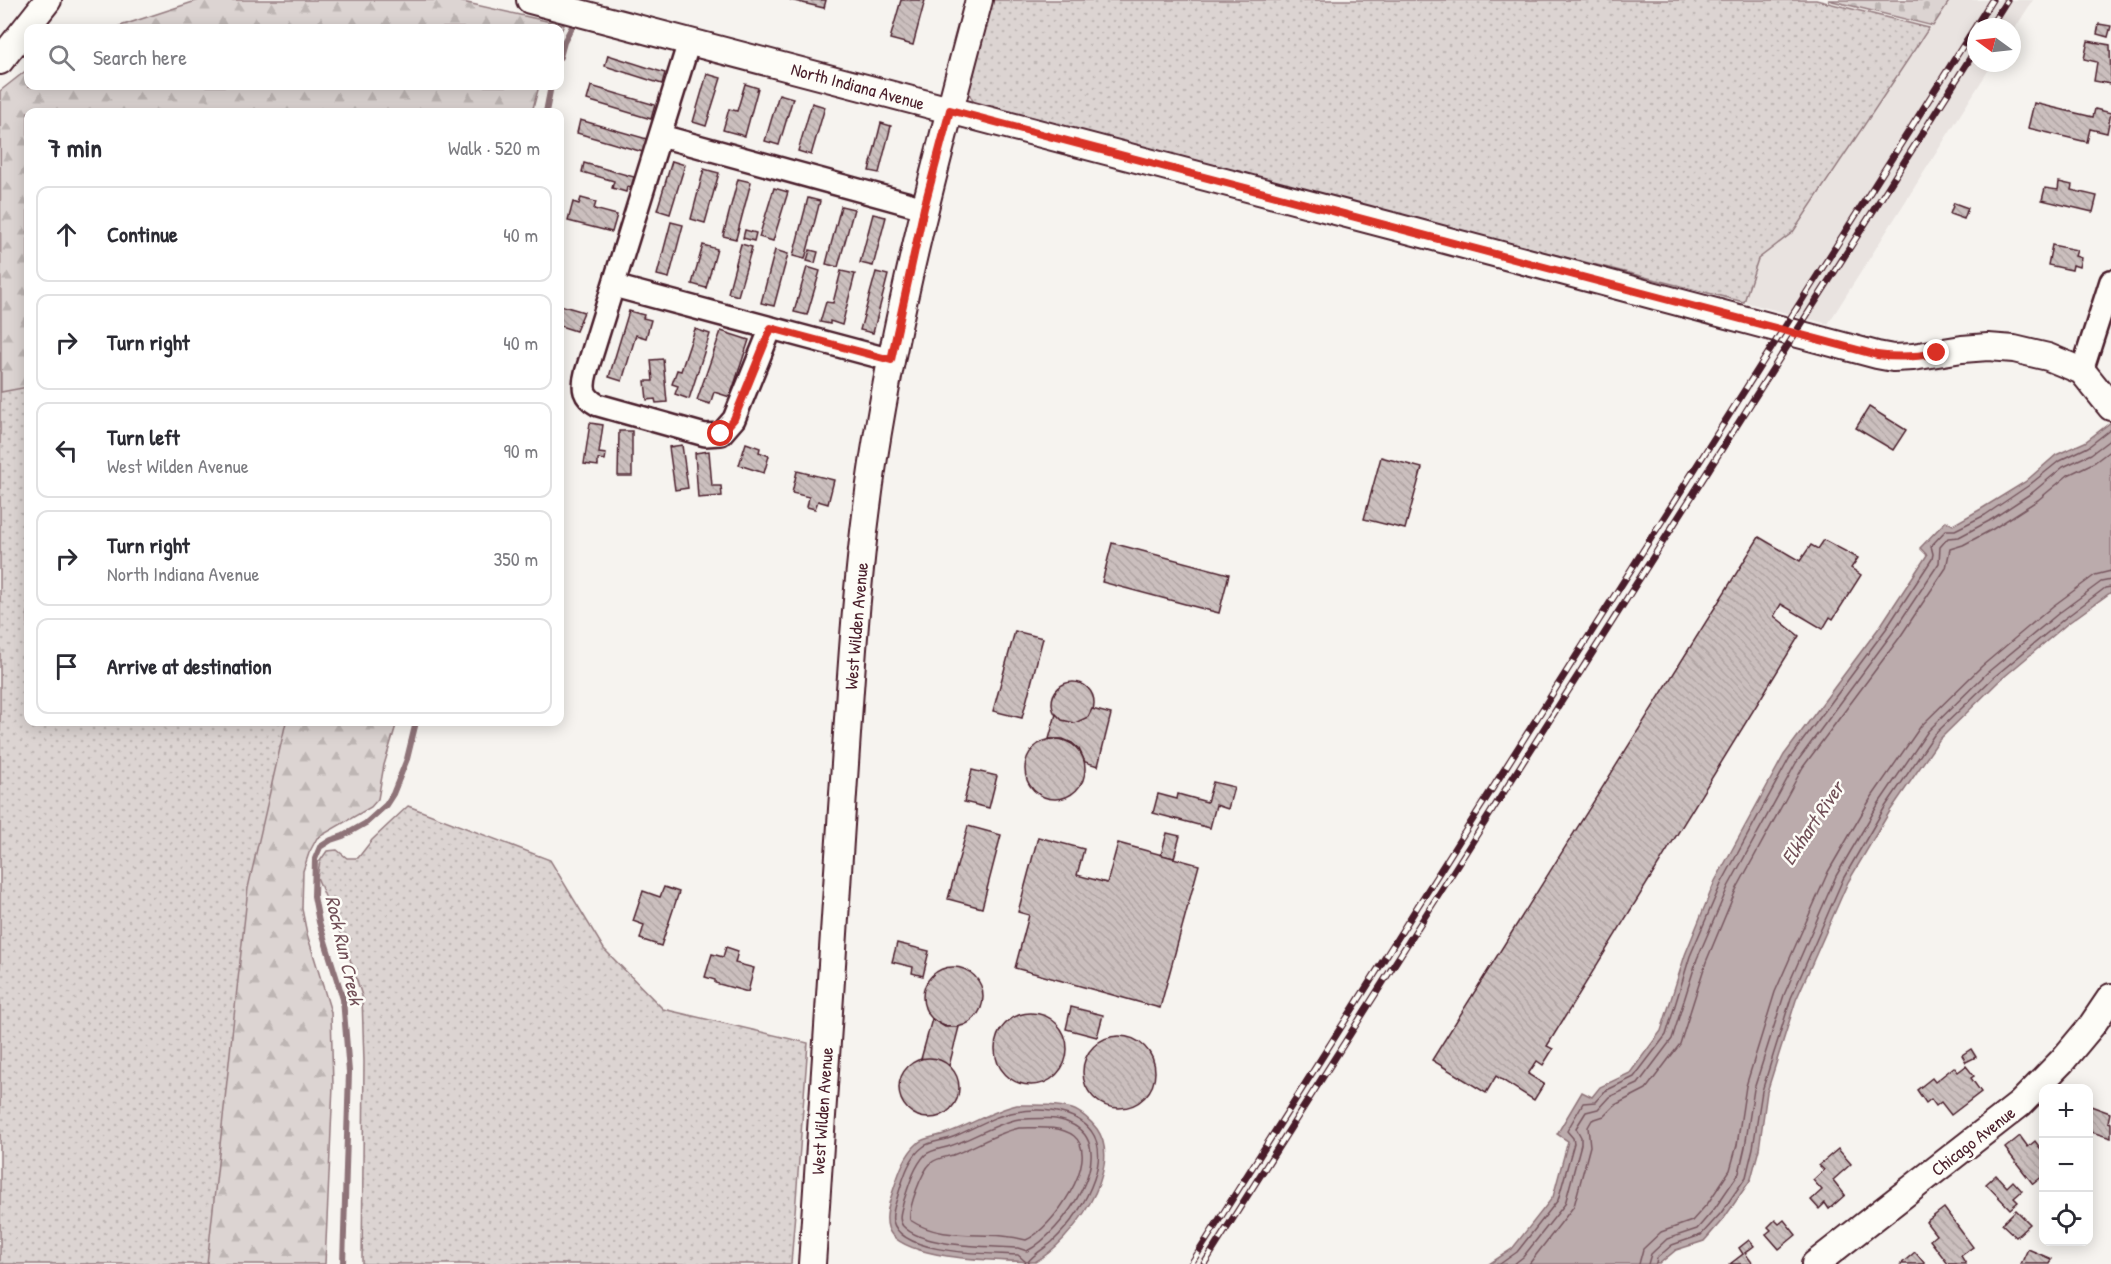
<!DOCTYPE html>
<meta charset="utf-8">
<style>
:root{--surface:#fff;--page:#f2f2f3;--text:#2b2b33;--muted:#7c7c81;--line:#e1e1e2}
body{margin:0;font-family:"Patrick Hand",sans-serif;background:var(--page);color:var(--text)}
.controls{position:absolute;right:18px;bottom:18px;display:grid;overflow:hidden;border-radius:12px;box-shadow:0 3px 15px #0003}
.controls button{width:54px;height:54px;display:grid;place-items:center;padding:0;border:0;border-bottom:2px solid var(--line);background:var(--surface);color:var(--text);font:30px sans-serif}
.compass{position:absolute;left:1967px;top:18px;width:54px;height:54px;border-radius:50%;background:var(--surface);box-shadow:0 3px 15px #0003;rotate:285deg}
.stop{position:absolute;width:18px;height:18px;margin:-14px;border:4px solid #d93025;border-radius:50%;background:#fff}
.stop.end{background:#d93025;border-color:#fff;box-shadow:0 2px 6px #0008}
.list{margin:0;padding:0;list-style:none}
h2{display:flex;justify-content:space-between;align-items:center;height:78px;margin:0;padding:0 24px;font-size:26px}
h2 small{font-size:20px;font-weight:400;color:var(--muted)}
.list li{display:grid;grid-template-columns:39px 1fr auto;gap:18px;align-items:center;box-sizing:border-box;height:96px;margin:0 12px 12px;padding:0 12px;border:2px solid var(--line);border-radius:12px}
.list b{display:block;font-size:22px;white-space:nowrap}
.list p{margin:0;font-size:20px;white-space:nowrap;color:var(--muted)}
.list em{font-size:20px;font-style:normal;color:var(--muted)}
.icon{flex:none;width:33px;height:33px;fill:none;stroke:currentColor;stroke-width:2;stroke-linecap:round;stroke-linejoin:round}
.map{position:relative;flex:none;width:2111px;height:1264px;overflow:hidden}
.search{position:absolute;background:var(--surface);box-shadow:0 3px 15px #0003;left:24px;top:24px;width:540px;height:66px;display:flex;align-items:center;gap:15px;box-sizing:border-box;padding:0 21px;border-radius:12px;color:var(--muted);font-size:22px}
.panel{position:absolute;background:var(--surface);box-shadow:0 3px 15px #0003;left:24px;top:108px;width:540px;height:618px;border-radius:12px}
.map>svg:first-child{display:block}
.built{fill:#e9e3e0}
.grass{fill:url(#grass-dots);stroke:#937a7e;stroke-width:1.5}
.forest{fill:url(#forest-firs);stroke:#937a7e;stroke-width:1.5}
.cemetery{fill:url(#cemetery-stones);stroke:#937a7e;stroke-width:1.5}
.water{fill:#bbabac;stroke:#8e7378;stroke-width:1.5}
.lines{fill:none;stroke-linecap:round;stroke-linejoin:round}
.shore{stroke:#77575f;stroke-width:1.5}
.stream{stroke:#8e7378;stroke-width:6}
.building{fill:url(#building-back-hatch);stroke:#4a1f2b;stroke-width:1.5}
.minor-casing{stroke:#4a1f2b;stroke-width:26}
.tertiary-casing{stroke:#4a1f2b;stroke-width:30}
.minor{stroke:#fdfcf7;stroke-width:21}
.tertiary{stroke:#fdfcf7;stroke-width:26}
.rail-casing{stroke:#4a1f2b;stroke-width:7}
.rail{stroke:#fdfcf7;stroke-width:4.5;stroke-dasharray:14;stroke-linecap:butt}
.route{stroke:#d93025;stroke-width:8}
.labels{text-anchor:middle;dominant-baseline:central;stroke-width:5;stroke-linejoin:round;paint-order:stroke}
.street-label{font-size:18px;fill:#4a1f2b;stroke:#fdfcf7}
.water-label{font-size:20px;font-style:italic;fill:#725058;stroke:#fdfcf7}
</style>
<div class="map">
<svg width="2111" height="1264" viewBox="0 0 2111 1264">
<defs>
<pattern id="grass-dots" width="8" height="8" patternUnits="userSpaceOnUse" patternTransform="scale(1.5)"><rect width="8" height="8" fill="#dcd4d2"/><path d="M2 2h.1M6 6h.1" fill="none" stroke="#beb6b4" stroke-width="1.8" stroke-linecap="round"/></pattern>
<pattern id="forest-firs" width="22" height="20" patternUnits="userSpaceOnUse" patternTransform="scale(1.5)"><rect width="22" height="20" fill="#dcd4d2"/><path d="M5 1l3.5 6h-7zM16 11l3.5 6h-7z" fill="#beb6b4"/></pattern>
<pattern id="cemetery-stones" width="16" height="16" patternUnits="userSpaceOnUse" patternTransform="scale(1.5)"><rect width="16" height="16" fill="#dcd4d2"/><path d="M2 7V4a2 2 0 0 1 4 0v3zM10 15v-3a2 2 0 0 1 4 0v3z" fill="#beb6b4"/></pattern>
<pattern id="building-back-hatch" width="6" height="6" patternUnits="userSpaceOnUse" patternTransform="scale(1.5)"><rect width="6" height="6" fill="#cbbfbe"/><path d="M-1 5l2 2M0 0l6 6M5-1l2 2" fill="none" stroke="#b0a4a3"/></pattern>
</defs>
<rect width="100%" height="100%" fill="#f6f3ef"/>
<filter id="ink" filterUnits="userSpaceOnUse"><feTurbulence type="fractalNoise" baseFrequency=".0167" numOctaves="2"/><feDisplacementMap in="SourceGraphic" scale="12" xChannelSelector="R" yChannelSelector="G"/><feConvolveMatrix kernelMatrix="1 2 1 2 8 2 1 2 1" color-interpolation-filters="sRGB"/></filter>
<g filter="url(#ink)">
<path class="built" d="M1950,0h83l-21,33v-6h-36v36h17l-165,261 -84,-22 14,-43 35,-27 71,-109z"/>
<g class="grass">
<path d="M991,0h825l113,28 -136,204 -35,27 -14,43 -759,-191c-10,-5 -16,-13 -17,-25z"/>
<path d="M0,352l28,15v355h264l-78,542h-214z"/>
<path d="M408,806l142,54 54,89 59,60 145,34 -17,221h-429l2,-202 -2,-66 -15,-46 -30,-73 3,-16 7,-10 10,-1 10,8h11l14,-18z"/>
</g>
<g class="forest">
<path d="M199,0h255l110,25 -4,8v-5h-446z"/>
<path d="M28,69v17h511l-7,26h-504v275l-27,5 -1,-301z"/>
<path d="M286,722h111l-13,43 -6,34 -7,8 -54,31 -8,15 -6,18 -1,38 5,25 24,78 2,74 -8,178h-118l41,-376z"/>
</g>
<path class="cemetery" d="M1828,0h122l-17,26z"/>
<g class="water">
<path d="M2111,422v170l-44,32 -69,58 -59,58 -49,71 -42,71 -52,118 -29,92 -8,57 -8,30 -26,38 -21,24 -28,9 -17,14h-170l23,-15 41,-52 15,-56 -11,-7 25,-42 10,5 8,-10 30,-14 31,-42 24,-76 30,-74 69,-126 97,-130 46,-70 -7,-7 26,-27 7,4 28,-16 44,-27 31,-27 29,-13z"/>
<path d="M1017,1105c18,0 37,-1 55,4 9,3 19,12 25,20 28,40 -26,113 -62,133 -34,-2 -120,-1 -143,-27 -8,-10 -5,-24 -2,-35 7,-20 12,-43 28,-57 6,-6 18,-6 26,-9 25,-8 47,-23 73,-29z"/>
</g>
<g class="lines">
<g class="shore">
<path d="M1019,1119c15,0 35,-3 50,4 56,24 -8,111 -42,128l-9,-3c-28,-2 -95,0 -115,-22 -6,-7 -1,-18 1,-26 5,-15 10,-33 21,-45 6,-5 15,-6 22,-8 24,-7 46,-23 72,-28z"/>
<path d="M1019,1128c18,0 40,-3 55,8 28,23 -23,94 -48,104 -38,-11 -80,4 -116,-20 -2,-12 12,-49 21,-57 5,-5 15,-6 22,-8 22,-8 43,-22 66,-27z"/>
<path d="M1024,1264l2,-2 -8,-7c-28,-2 -117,1 -125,-34 -2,-8 3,-18 5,-26 5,-16 11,-38 25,-48 7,-6 21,-6 30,-10 20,-8 41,-22 63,-25 47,-8 98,9 78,67 -8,23 -24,46 -42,63 -8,7 -18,12 -24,20l2,2"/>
<path d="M1500,1264l17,-12 41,-52 16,-57 -1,-5 -6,-7 16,-28 12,-1 10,-11 29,-14 32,-42 24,-79 31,-72 68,-125 97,-130 46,-70 1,-5 -2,-8 15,-16h9l30,-15 43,-29 31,-25 29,-14 23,-18"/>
<path d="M1514,1264l9,-7 42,-53 16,-60v-7l-5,-9 10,-16 12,-3 11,-12 29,-13 34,-45 25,-80 31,-72 68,-124 97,-131 46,-69 1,-16 8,-9 11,-1 30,-16 44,-29 30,-25 28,-13 20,-15"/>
<path d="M1529,1264l45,-58 16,-60 -2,-19 4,-7 12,-4 11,-11 31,-16 34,-45 26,-82 30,-72 67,-123 97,-130 46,-69 4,-19 13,-4 30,-16 45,-29 30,-25 27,-13 16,-12"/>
<path d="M1639,1264l4,-15 18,-17 31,-11 16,-18 22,-33 7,-25 9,-59 29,-94 53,-120 43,-74 50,-72 61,-60 71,-60 42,-31 16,-4"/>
<path d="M1648,1264l3,-10 16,-15 30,-10 18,-21 24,-35 6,-26 9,-58 30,-94 52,-119 43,-73 49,-72 60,-59 71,-59 42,-31 10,-2"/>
<path d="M1656,1264l1,-6 15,-13 29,-10 20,-22 25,-36 7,-29 9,-57 29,-93 52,-119 42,-72 49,-72 60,-58 70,-58 41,-31 6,-1"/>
</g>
<g class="stream">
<path d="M560,57l4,-15 12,-23"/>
<path d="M546,112l5,-26"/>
<path d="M343,1264l6,-192 -6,-73 -24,-77 -5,-26 1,-37 5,-12 11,-7 12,-4 23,-13 20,-18 7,-11 14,-35 9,-37"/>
</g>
</g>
<g class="building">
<path d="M790,0h36l-2,8z"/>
<path d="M901,0h24l-12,45 -23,-6z"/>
<path d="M2099,24l12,2 -3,11 -11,-3z"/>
<path d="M2088,41l22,4 1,39 -17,-3 3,-19 -13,-3z"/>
<path d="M608,55l57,18 -3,11 -57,-18z"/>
<path d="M707,74l14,4 -15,48 -13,-4z"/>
<path d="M745,84l13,4 -13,48 -22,-6 6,-21 8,2z"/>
<path d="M591,86l64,19 -4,14 -64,-19z"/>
<path d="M779,94l14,4 -14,47 -14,-4z"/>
<path d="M812,103l13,4 -14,48 -13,-4z"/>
<path d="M2034,103l59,14 2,-8 16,4 -4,20 -17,-4 -3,13 -59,-14z"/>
<path d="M580,120l67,19 -4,13 -66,-19z"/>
<path d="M881,123l10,3 -12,47 -10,-2z"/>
<path d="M672,161l13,4 -15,49 -13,-4z"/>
<path d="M584,163l50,14 -3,11 -4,-1 -1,5 -14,-4 2,-7 -32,-9z"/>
<path d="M704,169l15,4 -14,50 -14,-4z"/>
<path d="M738,179l13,3 -15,57 -13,-3z"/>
<path d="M2059,182l13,3 -1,5 26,6 -4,16 -51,-12 3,-12 13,2z"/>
<path d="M774,188l14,4 -15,49 -14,-4z"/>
<path d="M581,198l15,4 -2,7 23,6 -5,17 -44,-11 5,-19 6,2z"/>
<path d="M808,198l12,3 -15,58 -12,-3z"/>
<path d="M1954,203l14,5 -4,11 -14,-5z"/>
<path d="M841,206l13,3 -16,58 -12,-3z"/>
<path d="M873,214l13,3 -13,49 -13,-3z"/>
<path d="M671,222l12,3 -14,53 -12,-3z"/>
<path d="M745,230l11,3 -2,8 -11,-3z"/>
<path d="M741,244l11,3 -14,49 -10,-3z"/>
<path d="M703,245l14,4 -11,39 -14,-4z"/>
<path d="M2052,245l25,5 -2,6 6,2 -2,9 -6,-2 -1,5 -24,-5z"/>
<path d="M775,250l13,4 -14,52 -13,-3z"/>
<path d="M810,250l8,2 -3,11 -8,-2z"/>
<path d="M807,267l13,4 -13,44 -13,-3z"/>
<path d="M841,271l14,3 -13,51 -12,-4v3l-10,-2 6,-20 7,1z"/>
<path d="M876,272l12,3 -15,58 -13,-3z"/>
<path d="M560,305l24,7 -8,19 -16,-5z"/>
<path d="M629,311l15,4 -1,3 8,2 -5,18 -10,-3 -14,46 -13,-4z"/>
<path d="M695,329l15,5 -21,65 -14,-5 3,-8 -6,-2 5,-14 4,1z"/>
<path d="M721,331l28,9 -19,57 -16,-5 -4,12 -13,-4z"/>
<path d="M663,359l4,43 -11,1 -1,-4 -8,1 -2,-19h8l-2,-21z"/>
<path d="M1869,407l37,23 -13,20 -37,-22z"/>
<path d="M590,423l13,2 -4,28 7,1 -1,6 -7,-1v7l-14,-2z"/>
<path d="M619,431h13v45h-14z"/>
<path d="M746,443l14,5 -1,4 10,4 -5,17 -25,-8z"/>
<path d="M682,445l6,43 -13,2 -6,-43z"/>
<path d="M709,451l3,35h9l1,10 -24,2 -3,-45z"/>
<path d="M1381,457l41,11 -17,61 -41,-10z"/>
<path d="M797,471l37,9 -6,24 -10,-3 -3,8 -8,-2 2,-10 -17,-4z"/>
<path d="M1759,537l41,24 11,-16 7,4 6,-9 34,18 -7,10 10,7 -28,44 -3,-2 -7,12 -42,-25 -7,12 25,20 -252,410 6,3 -10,16 -6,-4 -9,13 16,10 -10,16 -38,-24 -10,17 -54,-33z"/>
<path d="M1112,543l117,31 -10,39 -117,-31z"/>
<path d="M1015,631l28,7 -21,80 -29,-7z"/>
<circle cx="1073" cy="703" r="21"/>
<path d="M1092,709l19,5 -13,52 -13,-4 -6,-13 -7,-6 -9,-4h-14l7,-25 6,6 13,3 13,-6z"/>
<circle cx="1055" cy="769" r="30"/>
<path d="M972,770l25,6 -8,32 -25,-6z"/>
<path d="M1213,782l21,5 -6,22 -12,-4 -6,23 -57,-15 5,-19 19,5 1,-5 29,8z"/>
<path d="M968,826l33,9 -19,73 -34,-9z"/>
<path d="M1167,833l13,3 -6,22 -13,-3z"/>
<path d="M1038,837l46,12 -7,26 30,8 11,-40 81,22 -39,143 -145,-40 14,-53 -11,-3z"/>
<path d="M664,887l15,5 -18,54 -21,-7 4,-14 -11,-4 10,-30 17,6z"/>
<path d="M897,943l32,8 -6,25 -11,-3 1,-6 -21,-5z"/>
<path d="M726,947l12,4 -3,12 19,5 -6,24 -33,-9v-3l-10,-3 7,-23 11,3z"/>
<circle cx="953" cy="997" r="30"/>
<path d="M1071,1007l32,8 -6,22 -31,-8z"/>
<circle cx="1031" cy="1049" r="36"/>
<path d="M932,1019l13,8h14l-10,39 -13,-7h-15z"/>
<circle cx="1119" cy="1072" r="36"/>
<path d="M1971,1049l5,8 -10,5 -4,-7z"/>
<circle cx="929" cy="1088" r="30"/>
<path d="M1966,1066l8,10 -3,2 10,14 -30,23 -10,-13 -5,4 -5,-7 -5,4 -9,-13 15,-12 3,4 19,-15 4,5z"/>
<path d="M2088,1105l22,8 -2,9 3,1v15l-23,-7z"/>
<path d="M2020,1136l8,11 7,-6 9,12v22l-11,9 -28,-36z"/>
<path d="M1838,1149l13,15 -18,16 12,15 -16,14 -4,-6 -6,6 -8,-9 11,-10 -9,-10 11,-10 -5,-5z"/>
<path d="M1996,1175l11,12 6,-6 9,10 -8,7 4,4 -8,7 -24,-25z"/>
<path d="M1944,1208l29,39 -12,9 5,8h-18l-18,-24 6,-5 -10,-13z"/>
<path d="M2016,1210l14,14 -14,13 -14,-13z"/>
<path d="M1775,1220l4,4 5,-4 12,15 -17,14 -13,-15 5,-4 -3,-3z"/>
<path d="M1749,1240l5,6 -9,7 8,11h-23l13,-10 -4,-6z"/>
<path d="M2028,1249l23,10 -2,5h-28z"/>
<path d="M1915,1252l10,12h-24z"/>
</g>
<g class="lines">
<defs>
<g id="minor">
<path d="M689,42l-103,331c-4,15 -3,24 12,32l107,30 16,-1 13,-15 37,-91"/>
<path d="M661,136l263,72"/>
<path d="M614,286l277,74"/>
<path d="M2082,371l29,-90"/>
</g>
<g id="tertiary">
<path d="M530,0l870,228 477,127 16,3 20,-1 49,-8 26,-2 26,2 34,8 34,14 29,36"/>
<path d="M0,61l48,-61"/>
<path d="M812,1264c11,-152 20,-303 30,-455 8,-117 14,-236 32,-352 24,-155 65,-306 105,-457"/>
<path d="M1815,1264l205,-160 42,-43 30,-36 19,-28"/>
</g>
</defs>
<use href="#minor" class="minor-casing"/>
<use href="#tertiary" class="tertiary-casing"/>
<use href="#minor" class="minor"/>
<use href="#tertiary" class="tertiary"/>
<defs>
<g id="rail">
<path d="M1990,27l17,-27"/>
<path d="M1191,1264l801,-1264"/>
<path d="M1204,1264l772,-1215"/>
</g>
</defs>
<use href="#rail" class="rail-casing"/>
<use href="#rail" class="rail"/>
</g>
</g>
<g class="lines" filter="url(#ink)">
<path class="route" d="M721,434l13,-15 37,-91 120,32 33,-152 26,-98 927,245c21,3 39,2 60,-2"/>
</g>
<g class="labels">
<g class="street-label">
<text transform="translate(858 86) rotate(15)">North Indiana Avenue</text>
<text transform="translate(856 626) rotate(-85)">West Wilden Avenue</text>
<text transform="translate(822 1111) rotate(-86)">West Wilden Avenue</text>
<text transform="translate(1973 1141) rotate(-38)">Chicago Avenue</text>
</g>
<g class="water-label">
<text transform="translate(1812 823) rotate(-56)">Elkhart River</text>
<text transform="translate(345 950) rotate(77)">Rock Run Creek</text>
</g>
</g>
</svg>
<div class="controls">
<button>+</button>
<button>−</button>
<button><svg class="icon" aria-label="locate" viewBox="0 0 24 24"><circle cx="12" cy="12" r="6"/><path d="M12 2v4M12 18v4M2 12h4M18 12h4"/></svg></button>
</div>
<svg class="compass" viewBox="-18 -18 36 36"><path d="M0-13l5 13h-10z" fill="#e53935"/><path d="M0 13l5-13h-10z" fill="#7c7c81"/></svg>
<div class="stop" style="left:721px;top:434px"></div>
<div class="stop end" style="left:1937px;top:353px"></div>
<div class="search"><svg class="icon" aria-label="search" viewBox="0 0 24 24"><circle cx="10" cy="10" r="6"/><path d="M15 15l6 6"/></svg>Search here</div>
<section class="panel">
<h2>7 min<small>Walk · 520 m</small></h2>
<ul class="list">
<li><svg class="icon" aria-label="ahead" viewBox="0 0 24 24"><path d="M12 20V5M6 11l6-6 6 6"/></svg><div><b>Continue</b></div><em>40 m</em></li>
<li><svg class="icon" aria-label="right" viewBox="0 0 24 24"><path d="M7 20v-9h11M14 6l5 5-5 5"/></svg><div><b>Turn right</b></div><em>40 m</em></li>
<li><svg class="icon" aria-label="left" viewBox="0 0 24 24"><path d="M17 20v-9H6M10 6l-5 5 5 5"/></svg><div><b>Turn left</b><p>West Wilden Avenue</p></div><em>90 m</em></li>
<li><svg class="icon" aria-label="right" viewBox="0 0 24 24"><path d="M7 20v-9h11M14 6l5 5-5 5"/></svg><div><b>Turn right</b><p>North Indiana Avenue</p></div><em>350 m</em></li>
<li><svg class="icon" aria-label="arrive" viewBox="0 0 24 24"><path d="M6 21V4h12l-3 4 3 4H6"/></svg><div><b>Arrive at destination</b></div></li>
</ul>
</section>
</div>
